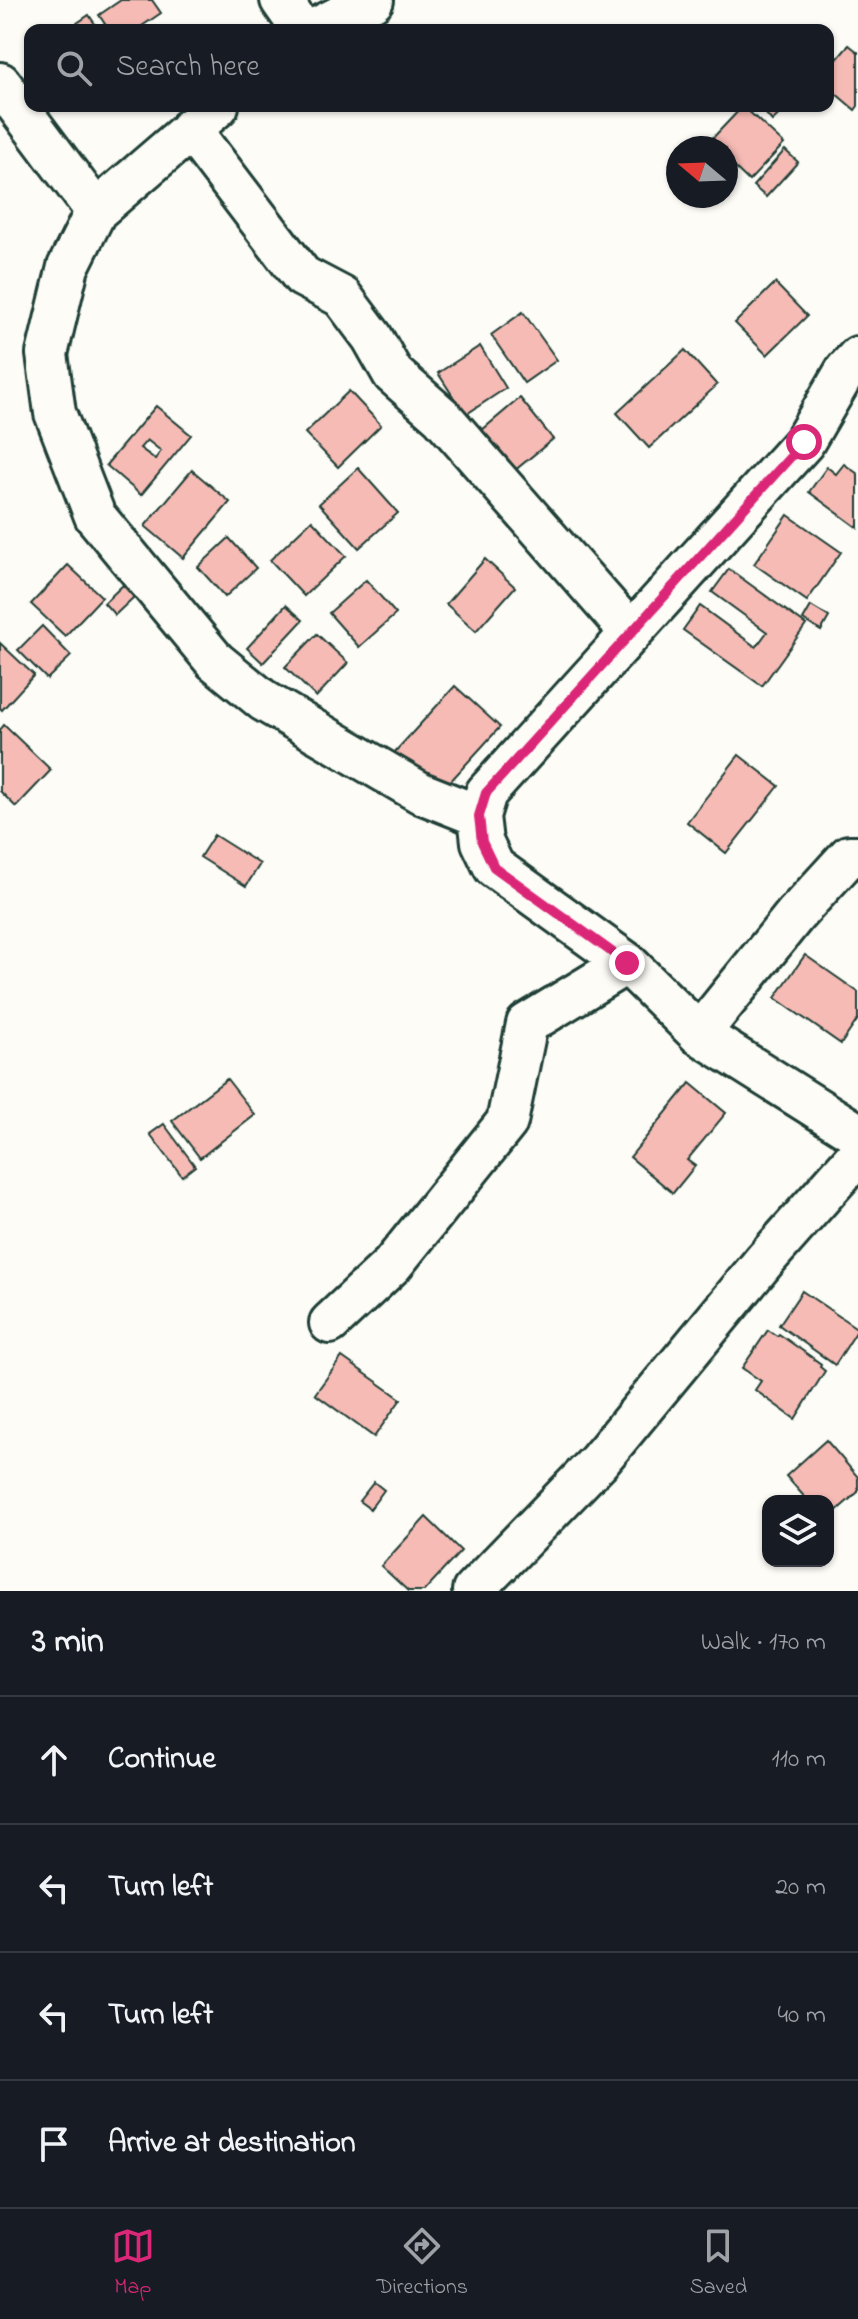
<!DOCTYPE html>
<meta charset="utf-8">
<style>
:root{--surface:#171b24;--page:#20242c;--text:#f1f3f6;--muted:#9ea1a6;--line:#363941;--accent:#db2777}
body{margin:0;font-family:"Indie Flower",sans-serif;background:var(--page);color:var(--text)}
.controls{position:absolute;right:24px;bottom:24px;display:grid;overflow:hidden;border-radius:16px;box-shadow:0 2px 6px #0004}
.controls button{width:72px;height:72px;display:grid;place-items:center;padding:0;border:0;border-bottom:2px solid var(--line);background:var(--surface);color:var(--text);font:40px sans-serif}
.compass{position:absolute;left:666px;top:136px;width:72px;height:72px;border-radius:50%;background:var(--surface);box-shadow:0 2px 6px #0004;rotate:289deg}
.stop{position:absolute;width:24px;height:24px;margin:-18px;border:6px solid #db2777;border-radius:50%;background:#fff}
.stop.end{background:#db2777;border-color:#fff;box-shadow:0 2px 8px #0008}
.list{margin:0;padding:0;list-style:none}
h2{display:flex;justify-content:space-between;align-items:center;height:104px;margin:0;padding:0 32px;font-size:34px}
h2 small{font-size:26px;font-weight:400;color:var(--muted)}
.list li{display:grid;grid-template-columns:52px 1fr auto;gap:24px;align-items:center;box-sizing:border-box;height:128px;padding:0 32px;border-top:2px solid var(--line)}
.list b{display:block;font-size:30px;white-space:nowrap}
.list em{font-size:26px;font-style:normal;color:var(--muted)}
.icon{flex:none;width:44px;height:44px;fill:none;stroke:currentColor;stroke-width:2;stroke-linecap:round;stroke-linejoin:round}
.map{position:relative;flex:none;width:858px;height:1591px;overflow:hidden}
.search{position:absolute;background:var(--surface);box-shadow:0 2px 6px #0004;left:24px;right:24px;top:24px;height:88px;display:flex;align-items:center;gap:20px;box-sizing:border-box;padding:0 28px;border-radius:16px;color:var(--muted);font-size:30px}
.sheet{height:616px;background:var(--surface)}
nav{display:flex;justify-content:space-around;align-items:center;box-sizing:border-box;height:112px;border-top:2px solid var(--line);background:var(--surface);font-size:22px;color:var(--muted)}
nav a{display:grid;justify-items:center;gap:4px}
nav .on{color:var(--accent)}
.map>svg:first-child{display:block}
.building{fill:#f7bbb5;stroke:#1f3d34;stroke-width:2;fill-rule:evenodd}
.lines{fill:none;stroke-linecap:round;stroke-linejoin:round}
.minor-casing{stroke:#1f3d34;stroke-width:46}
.minor{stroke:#fdfcf7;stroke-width:40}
.route{stroke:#db2777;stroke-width:10}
</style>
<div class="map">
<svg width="858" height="1591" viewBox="0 0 858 1591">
<rect width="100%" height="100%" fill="#fdfcf7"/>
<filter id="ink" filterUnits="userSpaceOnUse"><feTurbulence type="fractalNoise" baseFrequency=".0125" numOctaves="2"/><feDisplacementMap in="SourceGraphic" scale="16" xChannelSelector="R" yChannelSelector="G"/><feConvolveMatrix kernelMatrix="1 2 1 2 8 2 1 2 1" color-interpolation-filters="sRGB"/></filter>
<g filter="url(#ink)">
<g class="building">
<path d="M121,0h31l9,13 -25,17h-27l-10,-15z"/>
<path d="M89,15l10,15h-32z"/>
<path d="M849,45l9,7v54l-3,4 -27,-23v-17z"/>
<path d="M743,106l41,38 -35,37 -23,-22v-11h-12l-6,-5z"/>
<path d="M759,106h29l-16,15z"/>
<path d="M785,150l13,12 -32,35 -13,-11z"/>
<path d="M775,283l32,33 -40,39 -32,-32z"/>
<path d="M523,312l34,48 -33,23 -33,-48z"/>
<path d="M480,346l26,42 -41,27 -27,-42z"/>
<path d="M685,350l32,35 -68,63 -32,-35z"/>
<path d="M349,391l32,34 -43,42 -33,-34z"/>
<path d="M520,398l33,41 -39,32 -33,-40z"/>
<path d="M156,406l35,29 -50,60 -35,-30zM147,440l14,11 -6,8 -15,-11z"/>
<path d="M844,464l14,10v54l-49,-36 18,-25 9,7z"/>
<path d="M358,468l40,45 -39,35 -40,-44z"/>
<path d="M192,470l38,32 -47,56 -38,-32z"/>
<path d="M788,515l53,37 -34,49 -53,-37z"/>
<path d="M312,520l34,36 -42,40 -34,-36z"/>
<path d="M229,538l27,30 -31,29 -27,-30z"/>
<path d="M485,559l30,28 -39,44 -30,-27z"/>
<path d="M68,565l34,32 -37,39 -34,-32z"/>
<path d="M729,569l77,56 -44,61 -79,-56 17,-24 56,41 11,-15 -55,-40z"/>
<path d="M366,580l30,34 -37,33 -30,-34z"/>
<path d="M123,585l11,12 -19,18 -11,-12z"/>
<path d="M286,605l17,15 -40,43 -16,-15z"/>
<path d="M811,606l18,11 -8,14 -18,-11z"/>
<path d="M42,626l29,30 -24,23 -29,-29z"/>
<path d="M317,634l31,29 -32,34 -31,-30z"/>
<path d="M0,643l34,32 -32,35 -2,-2z"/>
<path d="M455,686l45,41 -63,69 -45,-41z"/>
<path d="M4,725l47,45 -35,37 -16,-16v-61z"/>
<path d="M739,755l40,31 -53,67 -39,-31z"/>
<path d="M214,835l46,29 -14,22 -46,-29z"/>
<path d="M805,955l53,37v27l-17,25 -66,-46z"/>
<path d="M227,1079l28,36 -55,43 -28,-37z"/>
<path d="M690,1083l36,30 -39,47 8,6 -22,27 -43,-36z"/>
<path d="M164,1124l31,42 -13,10 -32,-42z"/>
<path d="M802,1291l56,38 -23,36 -56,-40z"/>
<path d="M768,1330l9,6 2,-2 42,30 -1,3 5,4 -30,48 -40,-29 6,-9 -19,-13z"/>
<path d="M342,1357l59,42 -27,38 -59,-43z"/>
<path d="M826,1440l32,37v15l-30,26v-17h-20l-22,-25z"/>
<path d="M374,1482l10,8 -14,19 -11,-8z"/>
<path d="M426,1517l35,34 -37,40h-16l-27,-25z"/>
</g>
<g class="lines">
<defs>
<g id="minor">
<path d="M281,0l21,30"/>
<path d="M313,30l60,-30"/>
<path d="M0,83l96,128"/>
<path d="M218,106l-122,105 -28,56 -21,87 8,59 40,103 120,145 49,40 104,61 53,31 58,23"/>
<path d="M190,129l112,147 40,21 30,40 21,37 49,43 189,216"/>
<path d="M858,357l-12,13 -42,72 -318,351 -7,23 3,26 12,25 133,96 72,71 159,100"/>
<path d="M699,1034l96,-119 54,-59h9"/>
<path d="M330,1323l62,-58 115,-143 20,-98 100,-61"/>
<path d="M473,1591l125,-129 167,-202 93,-105"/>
</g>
</defs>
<use href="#minor" class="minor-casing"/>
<use href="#minor" class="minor"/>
</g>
</g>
<g class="lines" filter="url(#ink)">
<path class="route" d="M627,963l-133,-96 -12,-25 -3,-26 7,-23 318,-351"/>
</g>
</svg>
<div class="controls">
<button><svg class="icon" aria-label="layers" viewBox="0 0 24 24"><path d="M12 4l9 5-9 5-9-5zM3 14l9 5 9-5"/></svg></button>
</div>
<svg class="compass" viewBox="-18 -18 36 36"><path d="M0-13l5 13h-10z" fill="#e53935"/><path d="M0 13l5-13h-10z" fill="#9ea1a6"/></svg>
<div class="stop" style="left:804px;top:442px"></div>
<div class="stop end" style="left:627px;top:963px"></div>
<div class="search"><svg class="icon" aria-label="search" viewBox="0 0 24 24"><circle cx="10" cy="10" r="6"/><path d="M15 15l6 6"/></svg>Search here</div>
</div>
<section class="sheet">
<h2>3 min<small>Walk · 170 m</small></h2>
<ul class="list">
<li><svg class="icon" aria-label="ahead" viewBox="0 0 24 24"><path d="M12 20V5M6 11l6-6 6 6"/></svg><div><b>Continue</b></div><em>110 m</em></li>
<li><svg class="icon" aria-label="left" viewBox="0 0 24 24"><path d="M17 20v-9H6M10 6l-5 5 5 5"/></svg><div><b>Turn left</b></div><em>20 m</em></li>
<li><svg class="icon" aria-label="left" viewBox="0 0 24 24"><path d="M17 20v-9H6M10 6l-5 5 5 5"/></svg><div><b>Turn left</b></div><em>40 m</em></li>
<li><svg class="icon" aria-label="arrive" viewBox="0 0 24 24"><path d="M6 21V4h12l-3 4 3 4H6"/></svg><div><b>Arrive at destination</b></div></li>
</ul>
</section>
<nav>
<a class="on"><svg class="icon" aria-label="map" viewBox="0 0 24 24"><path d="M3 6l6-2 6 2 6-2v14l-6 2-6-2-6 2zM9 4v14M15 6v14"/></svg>Map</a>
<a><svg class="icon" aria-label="directions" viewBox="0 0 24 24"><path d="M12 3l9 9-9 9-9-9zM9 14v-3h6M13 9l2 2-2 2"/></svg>Directions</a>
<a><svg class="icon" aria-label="saved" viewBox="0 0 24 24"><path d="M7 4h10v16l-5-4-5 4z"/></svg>Saved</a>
</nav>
